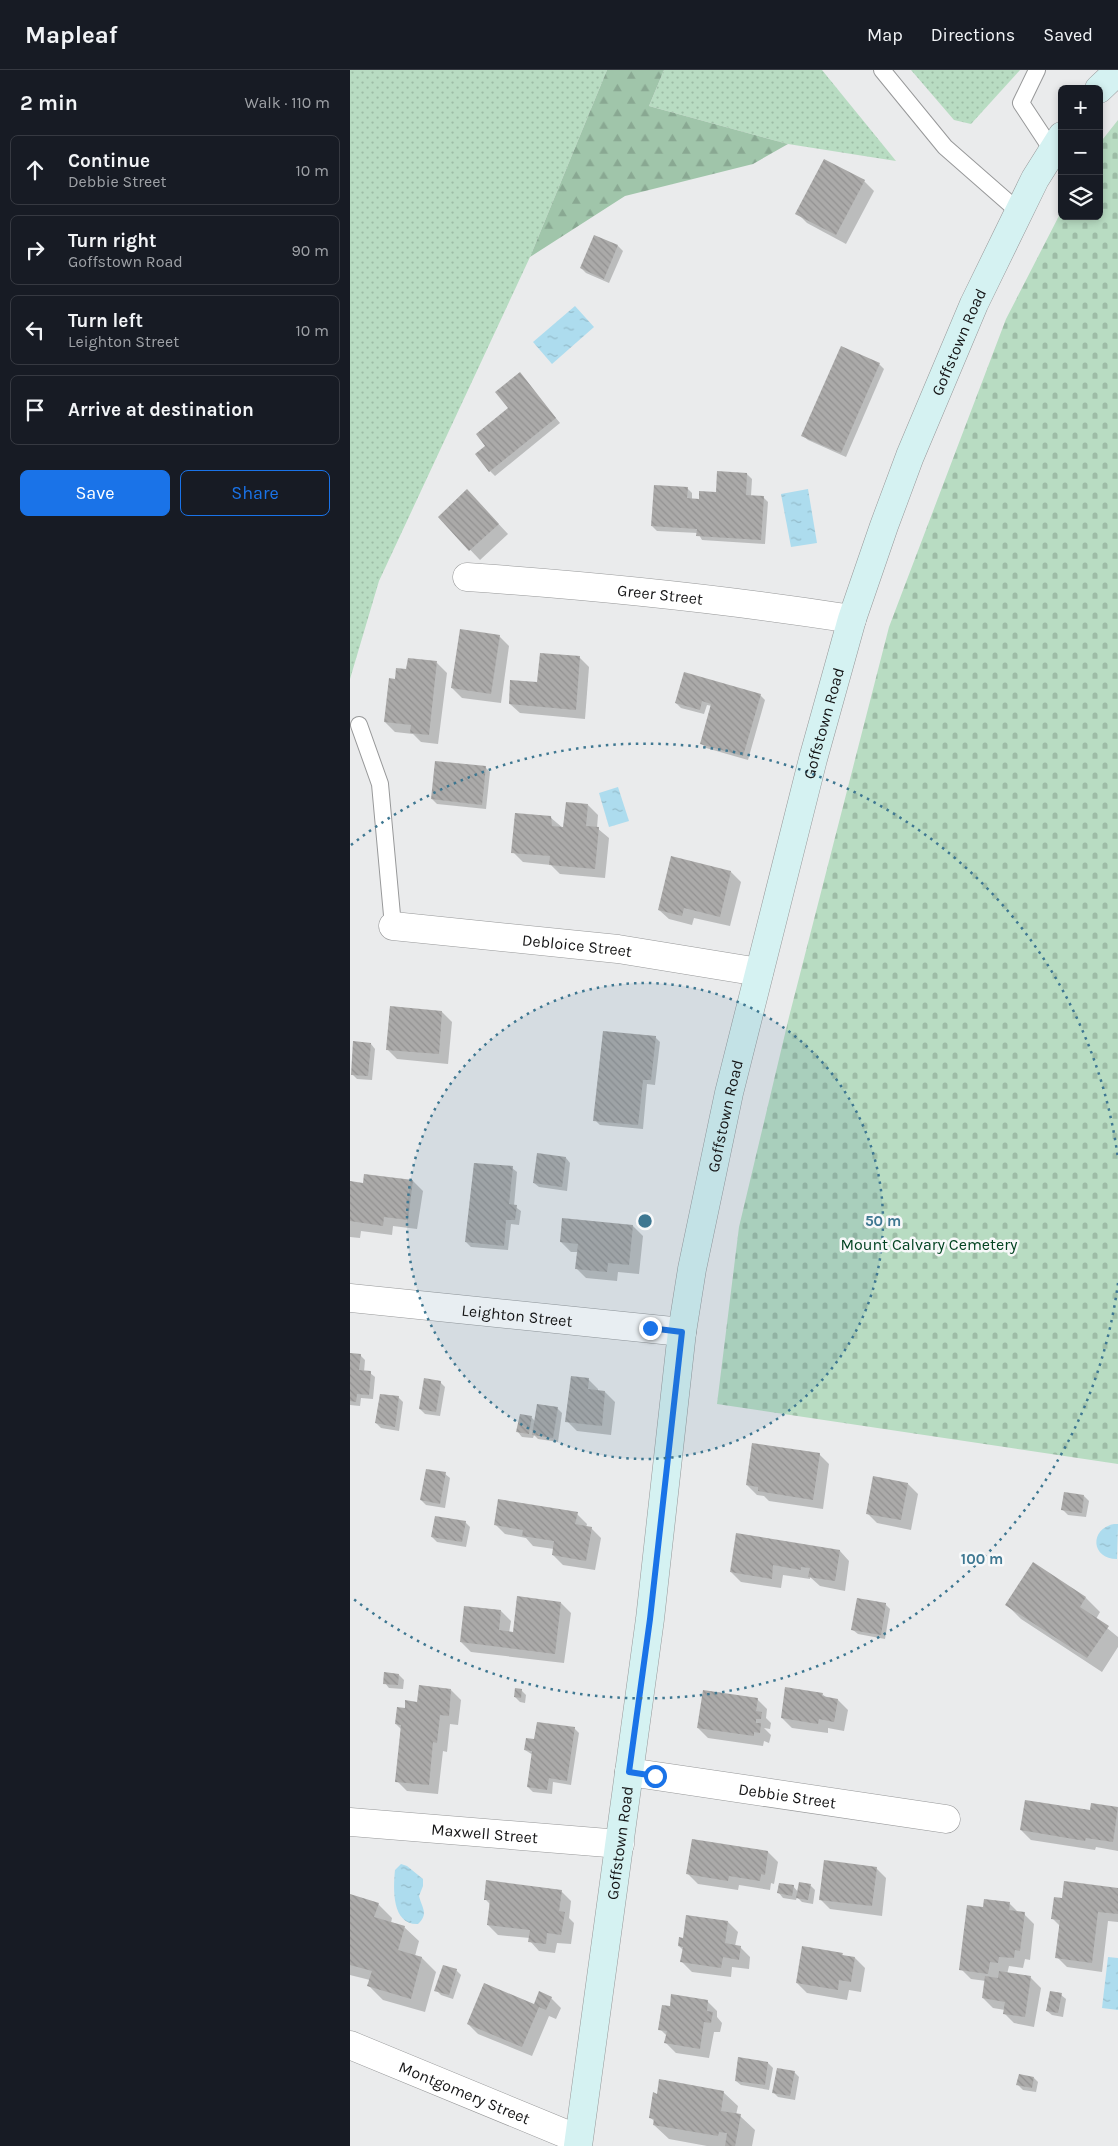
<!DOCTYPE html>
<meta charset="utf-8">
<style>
:root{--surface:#171b24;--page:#242831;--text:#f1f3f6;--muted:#9ea1a6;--line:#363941;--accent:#1a73e8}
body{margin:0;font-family:Karla,sans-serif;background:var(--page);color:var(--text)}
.controls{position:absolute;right:15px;top:15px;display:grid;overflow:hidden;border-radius:8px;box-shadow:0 2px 8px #0003}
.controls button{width:45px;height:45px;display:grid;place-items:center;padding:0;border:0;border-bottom:1px solid var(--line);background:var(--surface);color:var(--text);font:25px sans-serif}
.stop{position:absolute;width:15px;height:15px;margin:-11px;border:4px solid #1a73e8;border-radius:50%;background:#fff}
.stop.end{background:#1a73e8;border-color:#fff;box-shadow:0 1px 5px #0008}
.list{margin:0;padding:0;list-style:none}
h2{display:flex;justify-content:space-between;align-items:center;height:65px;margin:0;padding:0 20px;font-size:21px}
h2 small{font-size:16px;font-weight:400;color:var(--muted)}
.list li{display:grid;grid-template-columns:32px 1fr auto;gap:15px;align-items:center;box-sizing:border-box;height:70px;margin:0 10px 10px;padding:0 10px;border:1px solid var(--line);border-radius:8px}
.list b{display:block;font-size:19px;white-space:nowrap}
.list p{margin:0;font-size:16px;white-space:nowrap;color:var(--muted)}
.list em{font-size:16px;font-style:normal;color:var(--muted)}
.actions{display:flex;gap:10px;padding:15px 20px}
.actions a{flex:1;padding:11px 0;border:1px solid var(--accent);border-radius:8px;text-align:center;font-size:18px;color:var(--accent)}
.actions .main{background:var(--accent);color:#fff}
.icon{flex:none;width:28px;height:28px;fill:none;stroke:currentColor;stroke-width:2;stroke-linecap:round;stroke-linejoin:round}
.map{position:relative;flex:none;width:768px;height:2076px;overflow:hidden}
header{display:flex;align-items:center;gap:30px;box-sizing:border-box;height:70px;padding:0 25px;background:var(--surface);border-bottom:1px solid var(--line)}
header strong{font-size:24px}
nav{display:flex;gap:28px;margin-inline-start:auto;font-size:18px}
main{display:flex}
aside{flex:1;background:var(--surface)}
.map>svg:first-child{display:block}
.grass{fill:url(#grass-dots)}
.forest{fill:url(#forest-firs)}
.cemetery{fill:url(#cemetery-stones)}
.water{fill:url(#water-ripples)}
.shadow{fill:#0003}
.building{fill:url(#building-back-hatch)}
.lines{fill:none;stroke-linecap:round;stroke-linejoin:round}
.lane-casing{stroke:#979899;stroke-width:18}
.street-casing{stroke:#979899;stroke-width:29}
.secondary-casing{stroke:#979899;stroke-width:29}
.lane{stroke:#fff;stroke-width:16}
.street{stroke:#fff;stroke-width:28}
.secondary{stroke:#d5f2f2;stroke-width:28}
.route{stroke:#1a73e8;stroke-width:6}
.ring{fill:none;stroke:#3e7791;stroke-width:2.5;stroke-dasharray:2.5 5}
.labels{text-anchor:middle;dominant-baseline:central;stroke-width:5;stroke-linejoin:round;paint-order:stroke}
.street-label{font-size:16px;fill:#151516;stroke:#f7f8f9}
.park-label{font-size:16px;fill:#024321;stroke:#f7f8f9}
.centre{fill:#3e7791;stroke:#f7f8f9;stroke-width:2.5}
.ring-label{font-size:15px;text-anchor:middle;font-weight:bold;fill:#3e7791;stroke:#f7f8f9;stroke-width:5;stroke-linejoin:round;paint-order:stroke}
</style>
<header>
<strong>Mapleaf</strong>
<nav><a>Map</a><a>Directions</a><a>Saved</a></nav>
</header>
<main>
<aside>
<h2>2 min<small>Walk · 110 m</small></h2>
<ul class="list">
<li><svg class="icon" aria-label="ahead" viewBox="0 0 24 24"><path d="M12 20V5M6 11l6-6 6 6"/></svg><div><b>Continue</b><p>Debbie Street</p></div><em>10 m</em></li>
<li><svg class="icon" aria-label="right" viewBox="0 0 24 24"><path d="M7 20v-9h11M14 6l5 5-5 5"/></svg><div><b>Turn right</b><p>Goffstown Road</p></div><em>90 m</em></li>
<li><svg class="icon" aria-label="left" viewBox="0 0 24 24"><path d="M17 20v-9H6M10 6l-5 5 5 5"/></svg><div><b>Turn left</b><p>Leighton Street</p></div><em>10 m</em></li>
<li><svg class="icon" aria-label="arrive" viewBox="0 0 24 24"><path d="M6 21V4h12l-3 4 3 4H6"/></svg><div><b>Arrive at destination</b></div></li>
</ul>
<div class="actions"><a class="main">Save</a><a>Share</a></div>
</aside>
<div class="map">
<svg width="768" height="2076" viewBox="0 0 768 2076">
<defs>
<pattern id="grass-dots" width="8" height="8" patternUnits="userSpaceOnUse" patternTransform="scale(1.25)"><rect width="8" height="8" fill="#b8dcc2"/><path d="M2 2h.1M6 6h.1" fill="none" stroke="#9dbca6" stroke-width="1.8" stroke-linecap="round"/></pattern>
<pattern id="forest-firs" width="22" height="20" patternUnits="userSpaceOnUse" patternTransform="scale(1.25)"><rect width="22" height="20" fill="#a0c5aa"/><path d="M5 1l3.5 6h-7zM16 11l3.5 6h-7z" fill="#89a892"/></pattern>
<pattern id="cemetery-stones" width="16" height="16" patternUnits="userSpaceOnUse" patternTransform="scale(1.25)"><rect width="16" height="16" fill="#b8dcc2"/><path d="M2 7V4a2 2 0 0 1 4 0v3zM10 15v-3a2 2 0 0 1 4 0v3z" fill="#9dbca6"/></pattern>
<pattern id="water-ripples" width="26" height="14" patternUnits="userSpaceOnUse" patternTransform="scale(1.25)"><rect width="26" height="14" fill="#addcee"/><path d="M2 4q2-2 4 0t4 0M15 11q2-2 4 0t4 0" fill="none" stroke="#94bccb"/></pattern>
<pattern id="building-back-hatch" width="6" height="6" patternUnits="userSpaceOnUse" patternTransform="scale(1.25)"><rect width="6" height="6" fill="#abaaa9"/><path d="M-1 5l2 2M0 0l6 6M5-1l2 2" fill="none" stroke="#929191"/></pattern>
</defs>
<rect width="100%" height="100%" fill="#eaebec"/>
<g class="grass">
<path d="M0,0h257l-77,187 -151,324 -29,98z"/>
<path d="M314,0h158l74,91 -108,-17 -139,-38z"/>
<path d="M561,0h109l-49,54 -17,-4z"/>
</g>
<path class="forest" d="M257,0h57l-15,36 139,38 -35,20 -128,32 -95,61z"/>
<path class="cemetery" d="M768,50v1344l-401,-60 22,-177 50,-210 100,-390 117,-308 56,-109v6h37v-72z"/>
<g class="water">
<path d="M225,236l19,21 -42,37 -19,-22z"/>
<path d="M458,419l9,54 -26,4 -10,-53z"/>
<path d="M268,717l11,34 -20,6 -10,-34z"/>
<path d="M764,1454h4l-1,35c-26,0 -28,-30 -3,-35z"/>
<path d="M51,1794l6,2 16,13v7l-4,10c3,12 10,18 -1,28 -26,1 -25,-34 -23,-54z"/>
<path d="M758,1887l10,1v52l-16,-2z"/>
</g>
<g class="shadow">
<path d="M514,111l10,10 -28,53 -39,-21 -10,-10z"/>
<path d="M245,166l23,10 5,5 -14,32 -23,-10 -5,-5z"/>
<path d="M492,278l37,16 5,5 -38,88 -38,-17 -5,-4z"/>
<path d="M174,309l36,44 -65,53 -5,-5 -3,-25 23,-38z"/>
<path d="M397,404l5,5 -1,17 12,1 5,5 -3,42 -63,-4 -4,-7 -41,-2 -5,-5 35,-38 5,5v7l8,1 17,-8z"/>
<path d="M127,431l31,33 -28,26 -41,-43z"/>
<path d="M149,566l10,10 -8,57 -39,-5 -10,-10z"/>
<path d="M229,587l10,10 -4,52 -65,-6 -10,-9z"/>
<path d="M87,593l10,10 -9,71 -17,-2 -8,-8 -18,-2 -10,-10 11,-41 12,-10z"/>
<path d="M410,625l5,5 -17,60 -42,-12 -5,-5 11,-37 -5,-1 -3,9 -23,-6 -5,-5z"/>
<path d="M136,698l4,4 -4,37 -49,-5 -5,-5z"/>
<path d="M238,735l10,10 -1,13 12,10 -4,40 -45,-4 -9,-9 -28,-3 -10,-10 37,-35 14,12z"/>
<path d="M381,802l10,10 -11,44 -36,-8 -2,7 -23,-6 -10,-9z"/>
<path d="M92,942l10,10 -4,42 -51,-5 -10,-10z"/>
<path d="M305,967l5,5 -5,43 -8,-1 -4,45 -43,-4 -5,-5z"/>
<path d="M21,974l4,5 -3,31 -15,-1 -5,-5z"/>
<path d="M216,1088l4,5 -3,28 -28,-4 -5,-4z"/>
<path d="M162,1098l5,4 -3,34 7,5 -2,14 -8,-1 -3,26 -37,-3 -5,-5z"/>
<path d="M63,1111l10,10 -6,38 -24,-3 -1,9 -31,-4 -1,7 -10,-1v-55l14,2z"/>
<path d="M213,1149l70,7 10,10 -4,38 -21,-2 -1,9 -31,-3 -10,-10 2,-16h-7l-10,-10z"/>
<path d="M0,1284l10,1 5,5 -1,12 6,1 5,4 -2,22 -12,-1 -1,8 -10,-1z"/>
<path d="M238,1309l10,10v3h7l10,10 -4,33 -34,-4 -10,-10z"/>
<path d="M90,1312l5,5 -5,29 -15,-2 -5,-5z"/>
<path d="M48,1327l5,5 -4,29 -18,-3 -5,-5z"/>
<path d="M207,1338l5,5 -4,29 -20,-3 -4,-4 -1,3 -11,-1 -4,-5 3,-17 11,3 3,3z"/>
<path d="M469,1384l10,10 -6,45 -54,-8 -5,-5 -7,-1 -10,-10z"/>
<path d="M95,1404l5,4 -5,30 -19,-3 -5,-5z"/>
<path d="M558,1414l10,10 -7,36 -34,-7 -10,-10z"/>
<path d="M734,1426l5,5 -3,16 -18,-2 -5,-5z"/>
<path d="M227,1444l10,10 -1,4h5l10,10 -6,32 -32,-5 -10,-10 1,-6 -21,-3 -7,-8 -21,-4 -10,-10z"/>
<path d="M115,1452l5,5 -4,20 -29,-5 -5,-5z"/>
<path d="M490,1481l9,10 -4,30 -25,-5 -10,-9v2l-27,-4 -2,13 -40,-6 -10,-10z"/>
<path d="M683,1494l53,34 14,14 -4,7 22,18v10l-16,25 -81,-53 -14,-14z"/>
<path d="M211,1533l10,10 -7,50 -93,-11 -10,-10 40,-31 10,10 -2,12 5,1z"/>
<path d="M535,1534l5,5 -5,30 -27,-5 -5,-4z"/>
<path d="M49,1605l5,5 -1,9 -14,-1 -4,-5z"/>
<path d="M101,1620l10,10 -3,25 -8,-1 -3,28 -4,-1 -5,43 -31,-3 -10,-10 5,-51 -6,-6 10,-15z"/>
<path d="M171,1620l5,5 -1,8 -5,-1 -5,-5z"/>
<path d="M472,1624l5,4 11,2 10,10 -4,21 -16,-3v5l-36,-5 -10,-10z"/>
<path d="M407,1629l10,10 -1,9 5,5 -1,6 -6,-1 7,7 -2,8 -5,-2 -1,5 -55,-8 -10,-10z"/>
<path d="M224,1658l5,5 -8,52 -18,-3 -1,12 -19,-2 -5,-5 5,-32 -8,-5 10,-10z"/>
<path d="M768,1738v43l-22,-4 -1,3 -64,-10 -10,-10 70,-18z"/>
<path d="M418,1782l10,10 -4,22 -3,-1 -1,7 -31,-5 -1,5 -40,-6 -10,-10z"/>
<path d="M526,1798l10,10 -4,38 -52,-7 -10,-10z"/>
<path d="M443,1816l5,6 13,-6 4,4 -2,14 -11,-2 -5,-5 -1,3 -13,-2 -4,-5z"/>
<path d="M768,1819v33l-10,-1 -6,51 -35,-5 -10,-10 4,-30 -8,-8 10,-20z"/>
<path d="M211,1821l10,10 -2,17 5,5 -3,21 -14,-1 -2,10 -16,-2 -9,-10v-3l-32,-3 -10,-10 3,-20 -6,-6z"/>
<path d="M0,1826l28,8 14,14 -1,5 13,4 15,14 -4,15 7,2 14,14 -11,40 -42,-12 -14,-14 1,-6 -20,-5z"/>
<path d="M659,1833l10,10 5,1 10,10 -4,36 -5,-1 -2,9 -14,-2 -2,8 24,4 10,10 -7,39 -20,-4 -10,-10 1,-3 -12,-2 -10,-10 3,-17 -15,-2 -10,-10 23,-61z"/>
<path d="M378,1852l10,10 -3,14 5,1 10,10 -1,12 -17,-2 -1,10 -39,-5 -10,-10 1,-12 -4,-4z"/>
<path d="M492,1884l3,3 10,1 10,10 -4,24 -12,-2 -2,10 -40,-7 -10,-10z"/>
<path d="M106,1900l5,5 -8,24 -12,-4 -5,-5z"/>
<path d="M711,1925l5,4 -3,18 -11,-2 -5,-4z"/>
<path d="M201,1928l10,10 -5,11 -7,-3 -17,40 -54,-22 -10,-10 66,-18z"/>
<path d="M357,1931l10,10v6l5,6 -2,9h-6l-5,26 -33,-5 -10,-10 1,-7 -7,-7 11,-22z"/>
<path d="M418,1993l5,5 -4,22 -28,-5 -5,-4z"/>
<path d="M444,2002l5,5 -4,23 -17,-3 -5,-5z"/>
<path d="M684,2008l4,4 -2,10 -13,-2 -5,-5z"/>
<path d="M373,2022l15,14 -2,9 4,1 15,14 -3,16h-45l-38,-7 -15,-14 1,-3 -5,-5z"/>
</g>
<g class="building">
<path d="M474,89l41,21 -29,55 -41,-21z"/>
<path d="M244,165l24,10 -14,34 -24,-11z"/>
<path d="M491,276l39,17 -39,90 -40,-17z"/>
<path d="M170,302l36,46 -67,54 -14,-18 10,-8 -9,-12 32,-26 -13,-16z"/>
<path d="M367,401l30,2 -1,22 18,1 -3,44 -65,-4 1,-7 -46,-3 3,-41 34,2 -1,11 12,1v-8l17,1z"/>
<path d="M117,419l32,35 -30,27 -31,-34z"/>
<path d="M110,559l40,6 -9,59 -40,-6z"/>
<path d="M190,583l40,3 -4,54 -67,-6 1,-24 27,2z"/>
<path d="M58,588l29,3 -8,74 -19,-2 1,-8 -27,-3 5,-44 6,1 1,-11 10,1z"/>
<path d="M334,602l77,22 -18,62 -43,-12 11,-40 -9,-3 -2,9 -25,-7z"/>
<path d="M85,691l51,5 -4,39 -51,-6z"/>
<path d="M216,732l22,2 -2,22 13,1 -4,42 -46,-4 1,-9 -39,-3 4,-40 36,3 1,10 11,1z"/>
<path d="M321,786l60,15 -11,46 -36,-9 -2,8 -24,-6z"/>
<path d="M40,936l52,5 -3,43 -53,-4z"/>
<path d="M253,961l53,5 -5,44h-8l-5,45 -45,-4z"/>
<path d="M3,971l18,2 -3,33 -17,-1z"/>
<path d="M187,1083l29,4 -4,30 -29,-4z"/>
<path d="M124,1093l39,3 -4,38 8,1 -2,15h-9l-2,26 -39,-4z"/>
<path d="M14,1104l49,6 -5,40 -24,-3 -1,9 -33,-5v-40l13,2z"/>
<path d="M212,1148l71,7 -4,40 -21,-2 -1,9 -32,-3 3,-25 -18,-2z"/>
<path d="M0,1283l11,1 -2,16 12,1 -2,24 -12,-1 -1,8 -6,-1z"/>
<path d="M221,1306l18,2 -1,11 17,2 -3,35 -37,-4z"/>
<path d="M74,1308l17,3 -5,31 -17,-3z"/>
<path d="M30,1324l19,2 -4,31 -20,-4z"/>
<path d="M187,1334l21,3 -5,31 -21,-3z"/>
<path d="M170,1344l12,2 -3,18 -13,-2z"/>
<path d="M402,1373l68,10 -7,47 -55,-9v-4l-12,-2z"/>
<path d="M76,1399l20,3 -6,32 -20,-4z"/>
<path d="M523,1406l35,7 -7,37 -35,-6z"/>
<path d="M714,1422l20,3 -2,18 -21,-3z"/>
<path d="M148,1429l80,13 -3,12 17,3 -6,34 -34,-6 2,-14 -32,-5 1,-6 -29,-5z"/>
<path d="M85,1446l31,5 -4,21 -31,-5z"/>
<path d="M386,1463l104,17 -5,31 -27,-4 2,-9 -9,-1v3l-28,-5 -1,14 -42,-7z"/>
<path d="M683,1492l53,35 -6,10 29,19 -22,32 -82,-53z"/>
<path d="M167,1526l44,6 -6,52 -95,-12 4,-36 37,4 -2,20 14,2z"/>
<path d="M507,1528l29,5 -5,32 -30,-5z"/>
<path d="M34,1602l15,2 -1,11 -15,-1z"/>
<path d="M69,1615l32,4 -2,27 -9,-1 -3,28 -4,-1 -4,43 -34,-3 6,-57 -6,-1 2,-17 8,1v-8l12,2z"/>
<path d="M435,1617l38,6 -1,3 16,3 -4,23 -15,-3 -1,5 -37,-6z"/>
<path d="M165,1618l7,1 -1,9 -7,-1z"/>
<path d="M353,1620l55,8 -2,13 6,1 -1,7h-5v4h5l-1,10 -6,-1v4l-57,-8z"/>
<path d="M187,1652l38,5 -8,54 -18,-3 -2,12 -20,-3 5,-36 -8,-1 2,-12 8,1z"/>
<path d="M675,1730l65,10 1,-7 27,4 -5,35 -27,-4 -1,3 -65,-11z"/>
<path d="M342,1769l76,12 -3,24 -4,-1 -1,7 -31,-5 -1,5 -42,-7z"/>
<path d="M474,1790l53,7 -5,39 -53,-6z"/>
<path d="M136,1810l76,10 -3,21 6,1 -4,23 -14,-2 -1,11 -18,-2 2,-12 -43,-5 3,-25h-6z"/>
<path d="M714,1811l54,7v26l-20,-2 -6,51 -37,-5 5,-38 -9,-1 3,-22 8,1z"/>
<path d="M449,1812l12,2 -3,16 -12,-2z"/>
<path d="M429,1813l15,2 -2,11 -15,-3z"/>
<path d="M0,1824l29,9 -5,14 31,9 -7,24 24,7 -11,42 -44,-13 5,-15 -22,-6z"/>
<path d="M634,1829l26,3 -1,8 16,2 -5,39 -5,-1 -1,8 -15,-1 -1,6 -8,-1 -2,12 -29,-4 8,-65 16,2z"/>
<path d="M336,1845l42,6 -3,22 16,3 -2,14 -16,-3 -2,11 -41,-6 3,-15 -5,-1 1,-9 4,1z"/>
<path d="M452,1876l41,7 -1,2 13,2 -4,25 -12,-2 -1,10 -42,-7z"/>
<path d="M93,1895l14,4 -8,26 -15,-4z"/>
<path d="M649,1901l32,5 -6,41 -22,-3 2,-12 -23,-4 3,-22 13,2z"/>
<path d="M134,1913l50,21 5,-13 13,6 -6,13 -7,-3 -17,40 -55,-23z"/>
<path d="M700,1921l12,2 -4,20 -12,-2z"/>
<path d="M321,1924l37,6 -1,11 6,1 -2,11 -7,-1 -4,27 -36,-6 3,-12 -9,-1 4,-25 8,1z"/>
<path d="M388,1987l30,5 -3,23 -30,-4z"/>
<path d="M427,1998l18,3 -5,25 -18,-3z"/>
<path d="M669,2004l15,3 -2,11 -16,-3z"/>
<path d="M309,2009l65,12 -3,20 20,3 -6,32h-10l2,-13 -8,-1 -1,4 -65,-11 1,-6 -5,-1 4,-26 4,2z"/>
</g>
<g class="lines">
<defs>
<g id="lane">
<path d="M532,0l63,77 73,64"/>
<path d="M687,0l-16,33 31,47"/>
<path d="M9,655l21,59 13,142"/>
</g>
<g id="street">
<path id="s1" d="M117,507c129,9 257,22 385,42"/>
<path id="s2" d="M43,856l225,23 141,23"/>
<path id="s3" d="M0,1228l332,34"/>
<path id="s4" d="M279,1702l317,47"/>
<path id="s5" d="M0,1752l270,22"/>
<path id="s6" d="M0,1975l228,94"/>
</g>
<g id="secondary">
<path d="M749,19l19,-18"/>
<path id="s7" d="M228,2076l72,-527 32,-287 10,-63 37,-176 84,-334 39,-140 32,-93 26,-70 64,-152 61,-125 27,-43"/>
</g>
</defs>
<use href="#lane" class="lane-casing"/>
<use href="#street" class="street-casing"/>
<use href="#secondary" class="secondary-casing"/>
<use href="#lane" class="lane"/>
<use href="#street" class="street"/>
<use href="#secondary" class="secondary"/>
</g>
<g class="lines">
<path class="route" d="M300,1258l32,4 -32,287 -21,153 26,4"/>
</g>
<circle cx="295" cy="1151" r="238" fill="#3e7791" fill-opacity=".12"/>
<g class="ring">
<circle cx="295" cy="1151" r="238"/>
<path d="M768 1213A477 477 0 0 1 1 1527M1 775A477 477 0 0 1 768 1089"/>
</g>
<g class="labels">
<g class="street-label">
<text stroke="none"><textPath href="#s7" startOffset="1851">Goffstown Road</textPath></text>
<text stroke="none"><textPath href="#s1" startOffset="194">Greer Street</textPath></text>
<text stroke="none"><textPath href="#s7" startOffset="1446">Goffstown Road</textPath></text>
<text stroke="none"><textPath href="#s2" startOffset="185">Debloice Street</textPath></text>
<text stroke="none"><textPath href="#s7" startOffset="1041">Goffstown Road</textPath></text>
<text stroke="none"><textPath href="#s3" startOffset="168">Leighton Street</textPath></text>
<text stroke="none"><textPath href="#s4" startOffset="160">Debbie Street</textPath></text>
<text stroke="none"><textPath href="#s5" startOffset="135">Maxwell Street</textPath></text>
<text stroke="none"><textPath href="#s7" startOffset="306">Goffstown Road</textPath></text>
<text stroke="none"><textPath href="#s6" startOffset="124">Montgomery Street</textPath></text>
</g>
<g class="park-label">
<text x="579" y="1174">Mount Calvary Cemetery</text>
</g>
</g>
<circle cx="295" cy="1151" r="8" class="centre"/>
<g class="ring-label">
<text x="533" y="1156">50 m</text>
<text x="632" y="1494">100 m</text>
</g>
</svg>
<div class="controls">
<button>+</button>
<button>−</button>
<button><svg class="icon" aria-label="layers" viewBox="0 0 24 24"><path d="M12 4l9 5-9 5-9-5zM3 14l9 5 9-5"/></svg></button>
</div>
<div class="stop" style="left:305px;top:1706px"></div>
<div class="stop end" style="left:300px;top:1258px"></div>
</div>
</main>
